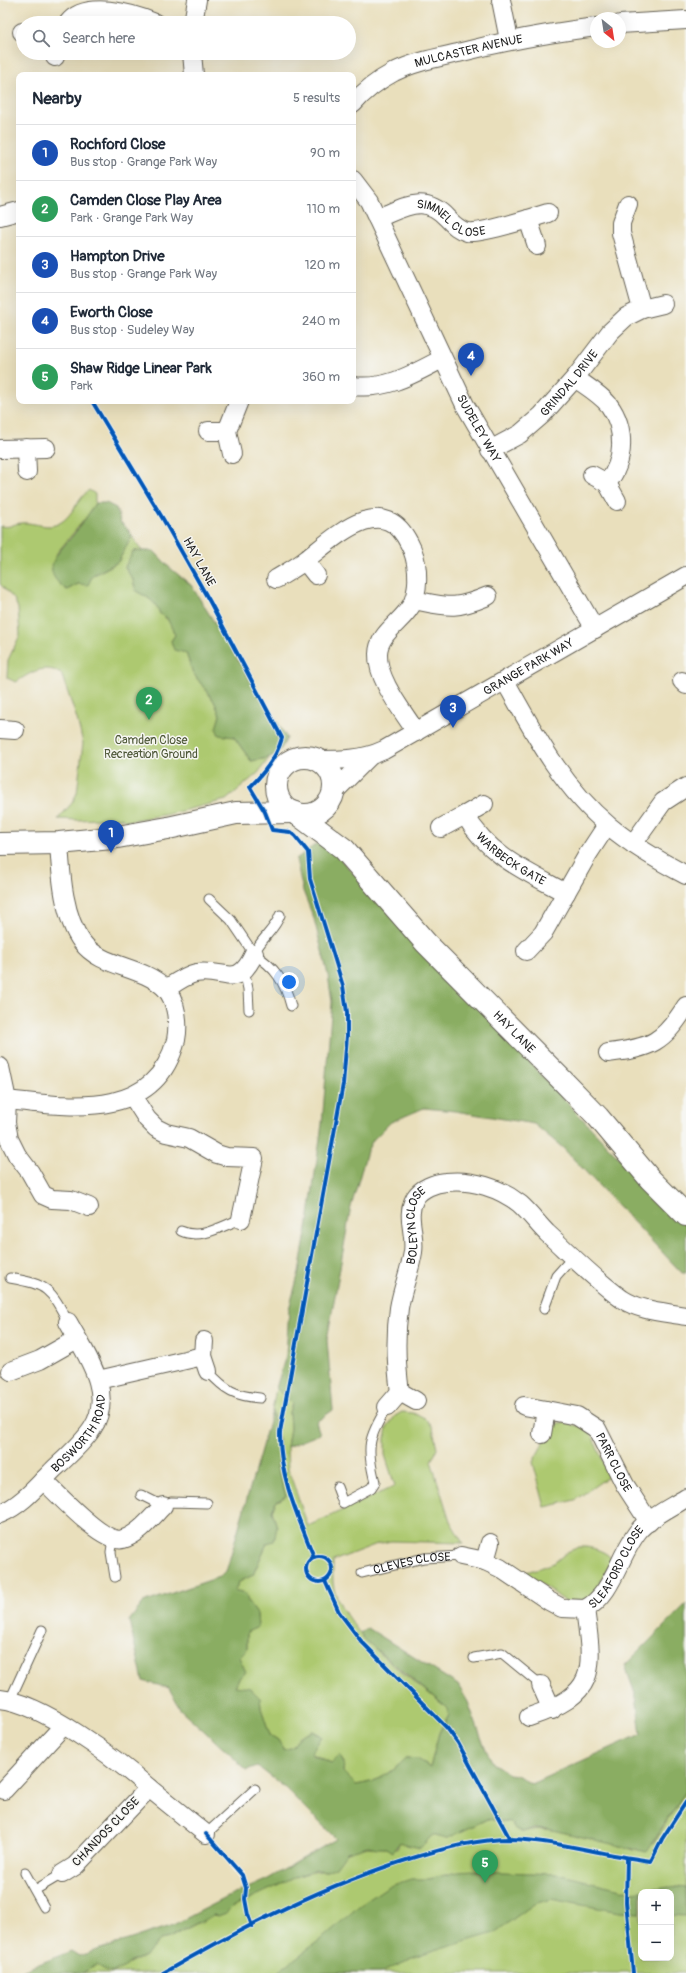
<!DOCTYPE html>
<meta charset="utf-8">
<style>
:root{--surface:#fff;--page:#f6f6f7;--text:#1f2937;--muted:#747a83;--line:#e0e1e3;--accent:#111827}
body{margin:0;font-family:Pangolin,sans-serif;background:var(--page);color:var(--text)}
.controls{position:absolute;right:12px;bottom:12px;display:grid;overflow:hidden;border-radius:8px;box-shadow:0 4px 16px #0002}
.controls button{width:36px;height:36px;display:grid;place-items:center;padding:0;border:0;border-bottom:1px solid var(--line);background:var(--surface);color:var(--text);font:20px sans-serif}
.compass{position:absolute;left:590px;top:12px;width:36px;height:36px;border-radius:50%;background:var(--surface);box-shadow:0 4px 16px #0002;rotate:150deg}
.you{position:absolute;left:289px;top:982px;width:14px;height:14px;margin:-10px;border:3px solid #fff;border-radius:50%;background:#1a73e8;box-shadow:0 0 0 6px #1a73e833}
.badge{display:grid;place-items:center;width:26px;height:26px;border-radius:50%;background:var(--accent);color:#fff;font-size:13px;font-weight:700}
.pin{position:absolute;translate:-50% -33px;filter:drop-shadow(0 1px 2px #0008)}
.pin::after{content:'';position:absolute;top:21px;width:14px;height:12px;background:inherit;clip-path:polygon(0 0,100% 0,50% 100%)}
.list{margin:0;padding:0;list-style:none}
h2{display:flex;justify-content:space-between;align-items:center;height:52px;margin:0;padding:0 16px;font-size:17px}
h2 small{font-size:13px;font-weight:400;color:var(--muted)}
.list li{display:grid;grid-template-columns:26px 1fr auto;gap:12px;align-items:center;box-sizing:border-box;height:56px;padding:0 16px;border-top:1px solid var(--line)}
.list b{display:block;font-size:15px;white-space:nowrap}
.list p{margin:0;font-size:13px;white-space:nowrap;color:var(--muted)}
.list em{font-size:13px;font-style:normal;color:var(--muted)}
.icon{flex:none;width:22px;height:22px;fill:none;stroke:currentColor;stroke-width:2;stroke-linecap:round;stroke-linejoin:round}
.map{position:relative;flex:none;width:686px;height:1973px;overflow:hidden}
.search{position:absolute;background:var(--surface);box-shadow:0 4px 16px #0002;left:16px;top:16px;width:340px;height:44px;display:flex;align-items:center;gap:10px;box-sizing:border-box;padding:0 14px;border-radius:22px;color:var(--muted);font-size:15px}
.panel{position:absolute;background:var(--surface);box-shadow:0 4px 16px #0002;left:16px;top:72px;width:340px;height:332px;border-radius:8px}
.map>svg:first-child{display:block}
.green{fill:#adc970;stroke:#647246;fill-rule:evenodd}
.forest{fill:#8aad62;stroke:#53643f}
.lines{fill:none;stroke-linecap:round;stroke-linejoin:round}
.service-casing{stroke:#646054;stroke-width:11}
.minor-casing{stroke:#646054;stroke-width:20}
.tertiary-casing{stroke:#646054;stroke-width:24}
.service{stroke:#fff;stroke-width:9}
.minor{stroke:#fff;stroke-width:18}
.tertiary{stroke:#fff;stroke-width:22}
.cycleway-casing{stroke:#f6f6f2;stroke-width:6}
.cycleway{stroke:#0057b8;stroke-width:4}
.labels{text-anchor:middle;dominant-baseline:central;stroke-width:3;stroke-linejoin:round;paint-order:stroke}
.street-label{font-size:12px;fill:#1c1c1c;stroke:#f6f6f2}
.park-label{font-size:12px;fill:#4f5939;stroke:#f6f6f2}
</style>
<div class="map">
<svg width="686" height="1973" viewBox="0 0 686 1973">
<rect width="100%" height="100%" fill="#f6f6f2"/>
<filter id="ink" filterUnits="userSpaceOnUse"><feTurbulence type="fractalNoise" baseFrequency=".025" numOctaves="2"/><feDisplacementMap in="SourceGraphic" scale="8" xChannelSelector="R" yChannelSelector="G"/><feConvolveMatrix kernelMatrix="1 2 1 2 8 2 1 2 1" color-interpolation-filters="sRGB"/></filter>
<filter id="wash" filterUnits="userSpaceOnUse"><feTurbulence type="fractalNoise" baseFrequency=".012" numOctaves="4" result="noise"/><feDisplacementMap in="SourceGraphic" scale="16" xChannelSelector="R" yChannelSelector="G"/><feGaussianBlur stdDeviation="0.9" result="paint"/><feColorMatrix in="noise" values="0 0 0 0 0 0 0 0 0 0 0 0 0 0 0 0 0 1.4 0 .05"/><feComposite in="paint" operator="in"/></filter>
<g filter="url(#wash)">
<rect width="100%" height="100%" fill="#e9dfbc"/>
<g class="green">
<path d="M89,490l6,4v9l-7,12 -32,39 11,36 51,-28 14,-26 10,15h-9l-8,16 8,13 3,11c11,6 20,10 24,23 9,5 12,11 15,21l-4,6 15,12 7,20 21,28 6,14 -3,13 17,9 17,24 18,-3 -11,15 -32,27 -57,14 -42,7 -7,-3 -42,2 -20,-1 14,-16 5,-10 6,-50 -6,-24 -16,-46c-18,-9 -29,-1 -45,9l-9,-4 1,-18 12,-25 -2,-27 -4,-9 -14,-15v-58c12,2 11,-2 21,-3 9,-1 19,3 28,3 21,-1 26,-25 40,-36z"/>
<path d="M276,1388l16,16 -3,8 1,16 -3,19 1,22 20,57 87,-40 -10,-31v-17l2,-10 8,-12 7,-4 11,1 14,7 6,8 4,21 -6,12 19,60 13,22 -72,-2 -14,3 -44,17c0,9 -1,19 1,28 15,49 73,86 112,118l3,7 -10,19 -9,35 -12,-9 -12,-1c-15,16 -28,24 -50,27l-13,-13 1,-9 -4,-8 -9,8 -20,-10 11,-17 -9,-5 -14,7 -6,9 -9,4 -6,-11 -8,-5 -9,-27 -1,-10 -25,-12 4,-8v-21l8,-8v-18l11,-4 -1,-13 -9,-12 -2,-8 -12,-2 5,-10 14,-7 14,-32 10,-16 -5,-16 4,-9 10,-6 -9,-29 4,-12 -9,-44z"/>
<path d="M558,1423c11,-1 20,5 30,3l17,40 6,7 -2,3 -34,24 -30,7 -12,-45 13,-24c7,-3 6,-11 12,-15z"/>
<path d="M579,1547c11,-1 29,4 34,14l-24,39 -20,4 -33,-24 -15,-6 33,-11 13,-11z"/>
<path d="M686,1791v182h-604l15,-8 16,7 32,-16 15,-16 9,-2 44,-23c9,1 13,-2 19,-8 25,-12 69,-38 95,-36 6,-6 13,-15 21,-19 15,-8 33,-4 49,-3l3,-6 11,3 14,-2 3,-6 5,-3 9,3h6l39,-19 24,3 12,10c29,-10 85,10 114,19l17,-9zM641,1892h30v66h-30z"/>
</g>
<g class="forest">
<path d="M95,503h11l10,5 5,15 6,5 5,8 -14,26 -25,13 -5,10 -10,-1 -11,6c-30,-21 -9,-36 7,-56 8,-10 15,-20 21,-31z"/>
<path d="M133,551h21l16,17 21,17 96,153c-9,19 -16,20 -36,23l-17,-24 -15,-2 -3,-7 4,-13 -6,-14 -21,-28 -7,-20 -12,-3 -3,-9 4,-6 -8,-17 -7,-4c-4,-13 -13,-17 -24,-23l-3,-11 -8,-13z"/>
<path d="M316,844l11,1 279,299 80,82v47h-4l-119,-125 -29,-24 -79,-13 -31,-3 -33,14 -18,18 -6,11 -16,56 -24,133 6,70 -17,12 4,12 -33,13 3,-19 -1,-16 3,-8 -16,-16 10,-33 3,-46 10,-37 9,-50 14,-98 10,-122 -4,-27 -14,-56 -11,-28 -7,-32z"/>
<path d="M272,1411l9,44 -4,12 9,29 -10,6 -4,9 5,16 -3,14 -7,2 -14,32 -14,7 -5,9 12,3 2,8 9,12 1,13 -11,5v17l-8,8 7,15 -7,6 -4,8 15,2 10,10 1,10 9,27 8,5 6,10 9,-3 5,-9 15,-7 9,5 -11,18 20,9 9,-8 4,8 -1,9 13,13c22,-3 35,-11 50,-27l12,1 12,9 9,-35 10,-19 -3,-7 -80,-66 -6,-8 8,-5 90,57 10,17 17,46 8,15 16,11 8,1 14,9 110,-50 -5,-37 -11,-32 61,-61v187l-40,61 -98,-23 -14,-1 -11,4 -8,-3 -4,-7 -24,-3 -39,19h-6l-9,-3c-6,4 -7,9 -13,13l-20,-5 -8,9 -6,-4h-9l-9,-2 -21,6 -11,15 -9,4 -10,-1 -14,4 -71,33 -6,6 -8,3 -5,-1 -11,7 -5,1 -28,15 -9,2 -15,16 -14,6 -8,6 -10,4 -8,-2 -8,-5 -15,8h-65l54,-22 8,5 92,-30 59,-30 38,-17 68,-40 -53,-53 -26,-20 -10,4 -67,-61 -11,-21 -26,-7 -14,-60 14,-18 76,-26 7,-5z"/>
<path d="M476,1871l81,3 77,18 34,-6 18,2v28l-15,-1v-23h-30v21l-22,-1 -68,-13 -17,5 -40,29 -70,21 -44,19h-104l49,-37 34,-30 28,-19 24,-8h18l28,-7z"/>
</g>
</g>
<g filter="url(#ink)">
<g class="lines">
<defs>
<g id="service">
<path d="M209,899l22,21 23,34"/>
<path d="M280,915c-5,15 -20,24 -26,39 21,13 31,28 37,52"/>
<path d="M244,970l4,19 1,21"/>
<path d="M181,1231c20,9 41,-5 60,-12"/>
<path d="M10,1278c38,7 40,10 58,44"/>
<path d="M544,1309l12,-33 17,-19"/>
<path d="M208,1371c17,19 27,25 52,27"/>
<path d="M337,1487l6,16 28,-15 4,-6c-9,-35 -7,-44 12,-75"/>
<path d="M141,1495l22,11 8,-4 36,1"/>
<path d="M113,1539l-2,13 4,25"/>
<path id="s1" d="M362,1573l62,-15 37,-2"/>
<path d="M474,1658l28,-5 39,32"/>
<path d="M10,1700l32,-70"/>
<path d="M206,1834l49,-45"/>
<path d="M25,1873l19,34"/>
<path d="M35,1890l27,-16"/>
</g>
<g id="minor">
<path d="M501,0l8,40"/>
<path d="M68,23c17,-23 64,-10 87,0"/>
<path d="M193,23l4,-23"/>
<path d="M620,24l66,-4"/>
<path d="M22,32h1"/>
<path d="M192,53l2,22"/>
<path d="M55,57l1,-4"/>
<path id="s2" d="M353,104c11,-13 26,-24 41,-32 20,-10 42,-14 64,-19 46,-12 91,-20 138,-26"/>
<path id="s3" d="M353,180l16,21 96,204 130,224"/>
<path d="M0,216l19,-5"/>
<path id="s4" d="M377,218c27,-10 47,-25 70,0 6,6 11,12 20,14 14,2 65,-14 81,-19"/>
<path d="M528,219l9,27"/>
<path d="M642,309l21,-5"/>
<path d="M575,378c11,8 25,16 34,27 17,23 16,57 -2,78l10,18"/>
<path d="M353,386c34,4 60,-12 89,-27"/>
<path d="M208,431h19"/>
<path d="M26,448l1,24"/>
<path d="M0,449l46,-1"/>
<path id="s5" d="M490,450l30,-16 22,-19 33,-37 35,-46 16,-15 16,-8 -21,-76v-10l7,-19"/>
<path d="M232,454l-5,-23 12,-30"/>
<path d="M592,475l15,8"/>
<path d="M305,561l11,14"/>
<path d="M276,579c10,-6 21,-12 31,-20 28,-22 76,-69 102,-16 9,16 11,41 4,59 -8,19 -35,30 -35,52 -1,26 25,57 38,78"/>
<path d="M414,600c35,7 40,10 74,-4"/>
<path d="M505,681c29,52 57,106 104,145 23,19 50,35 77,49"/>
<path d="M682,681l4,4"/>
<path d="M0,729l15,1"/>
<path id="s6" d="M317,760c24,0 46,0 67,-10l302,-174"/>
<path d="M333,793l37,-37"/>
<path d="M465,815l19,-11"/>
<path id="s7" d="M441,828l24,-13c24,41 60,56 101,78"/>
<path d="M633,844l30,-42 23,-15"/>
<path d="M526,951l17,-18 45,-79 19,-29"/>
<path d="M166,989c9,-6 20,-14 30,-16 28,-5 41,18 58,-19"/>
<path d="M608,1053c43,-5 55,-10 78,-47"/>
<path d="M0,1067l7,33c64,7 148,21 169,-60 3,-15 1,-40 -11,-52 -24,-23 -64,-20 -83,-46 -19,-26 -21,-68 -23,-99"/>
<path d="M133,1097l14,22 9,9 10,5 23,5 28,16 10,3 27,1 -13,61"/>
<path d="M7,1100l-1,23 3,16 8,16 13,17 13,23 9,4 19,1 18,7"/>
<path d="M203,1356l5,15"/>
<path d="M11,1371l29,-11 37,-21"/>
<path d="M98,1380l105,-24 1,-15"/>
<path id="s8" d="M416,1401l-16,-9c-4,-28 -5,-56 -1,-84 3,-19 11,-37 14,-56 3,-19 -8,-36 2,-54 6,-10 20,-15 31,-16 26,-3 54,6 74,22 10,9 18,20 27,29 24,22 48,47 75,66 18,12 43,13 64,17"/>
<path d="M524,1406l22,4"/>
<path d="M387,1407l13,-15"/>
<path id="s9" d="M542,1434l4,-24 31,6 20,13 28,56 24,37"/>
<path d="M43,1480c14,13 61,65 80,59 15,-4 29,-22 40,-33"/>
<path id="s10" d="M0,1514c22,-9 37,-28 54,-45 13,-12 28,-25 38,-40 24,-36 -7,-76 -24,-107"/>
<path d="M461,1556l24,5 15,7 49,33 13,7 23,1"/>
<path d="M485,1561l5,-18"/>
<path d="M541,1685l11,25"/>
<path d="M0,1699c42,4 117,60 149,89l-74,78 -13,8"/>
<path id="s11" d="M529,1717c68,-23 65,-44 56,-108 29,-15 34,-56 55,-80 12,-13 32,-22 46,-31"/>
<path d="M149,1788l57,46"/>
<path d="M4,1790l59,-64"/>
</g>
<g id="tertiary">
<circle cx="305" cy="786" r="29"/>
<path id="s12" d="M296,813l48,36 82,94 135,136 37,38 52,62 36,36"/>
<path d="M0,844l59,-1 53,-5 56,-10 68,-15 57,-1"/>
</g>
</defs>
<use href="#service" class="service-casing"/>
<use href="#minor" class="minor-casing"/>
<use href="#tertiary" class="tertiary-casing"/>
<use href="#service" class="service"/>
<use href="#minor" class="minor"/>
<use href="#tertiary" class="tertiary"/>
<defs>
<g id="cycleway">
<path d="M92,401l71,118 47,83 72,136c-5,19 -18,35 -32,49l15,25 7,18 18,2 5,4 13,16 2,27 33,107 4,26v24l-4,48 -63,348c-1,44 18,85 34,125"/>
<circle cx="319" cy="1569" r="13"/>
<path d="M325,1581l14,31 22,29 86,87 11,15 52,96"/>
<path d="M206,1834l36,41 4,13 -1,11 3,16 4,11"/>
<path d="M627,1858l-1,44 7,71"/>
<path d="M163,1973c80,-46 163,-89 253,-116 30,-9 62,-18 95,-18 47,2 93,16 140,22l11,-22 24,-37"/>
</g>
</defs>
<use href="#cycleway" class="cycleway-casing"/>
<use href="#cycleway" class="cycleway"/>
</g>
</g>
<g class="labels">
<g class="street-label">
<text stroke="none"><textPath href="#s2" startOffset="130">MULCASTER AVENUE</textPath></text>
<text stroke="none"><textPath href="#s4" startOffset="81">SIMNEL CLOSE</textPath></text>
<text stroke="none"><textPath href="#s5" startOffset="105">GRINDAL DRIVE</textPath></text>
<text stroke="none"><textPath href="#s3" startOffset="279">SUDELEY WAY</textPath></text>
<text transform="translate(199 562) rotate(61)">HAY LANE</text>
<text stroke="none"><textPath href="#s6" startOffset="235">GRANGE PARK WAY</textPath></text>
<text stroke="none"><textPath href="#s7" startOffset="92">WARBECK GATE</textPath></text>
<text stroke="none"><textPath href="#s12" startOffset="310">HAY LANE</textPath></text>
<text stroke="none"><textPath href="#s8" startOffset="188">BOLEYN CLOSE</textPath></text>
<text stroke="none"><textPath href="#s10" startOffset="116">BOSWORTH ROAD</textPath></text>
<text stroke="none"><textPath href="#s9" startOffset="117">PARR CLOSE</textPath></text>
<text stroke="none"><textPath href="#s1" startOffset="51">CLEVES CLOSE</textPath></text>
<text stroke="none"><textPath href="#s11" startOffset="194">SLEAFORD CLOSE</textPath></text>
<text transform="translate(106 1832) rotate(-46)">CHANDOS CLOSE</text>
</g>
<g class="park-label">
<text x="151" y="740">Camden Close<tspan x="151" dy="14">Recreation Ground</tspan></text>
</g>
</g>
</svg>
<div class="controls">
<button>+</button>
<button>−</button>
</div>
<svg class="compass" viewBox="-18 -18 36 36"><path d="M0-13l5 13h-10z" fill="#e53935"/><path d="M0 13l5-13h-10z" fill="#747a83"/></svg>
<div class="you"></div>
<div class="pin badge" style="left:111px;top:853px;background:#1a4fb4">1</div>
<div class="pin badge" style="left:149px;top:720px;background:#2e9e5b">2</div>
<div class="pin badge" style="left:453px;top:728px;background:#1a4fb4">3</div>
<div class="pin badge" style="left:471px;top:376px;background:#1a4fb4">4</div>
<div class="pin badge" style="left:485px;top:1883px;background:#2e9e5b">5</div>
<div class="search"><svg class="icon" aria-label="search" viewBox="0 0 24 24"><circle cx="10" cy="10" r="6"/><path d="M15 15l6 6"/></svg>Search here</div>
<section class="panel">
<h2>Nearby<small>5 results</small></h2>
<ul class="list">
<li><span class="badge" style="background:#1a4fb4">1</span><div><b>Rochford Close</b><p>Bus stop · Grange Park Way</p></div><em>90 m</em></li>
<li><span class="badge" style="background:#2e9e5b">2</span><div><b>Camden Close Play Area</b><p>Park · Grange Park Way</p></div><em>110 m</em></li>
<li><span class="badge" style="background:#1a4fb4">3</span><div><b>Hampton Drive</b><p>Bus stop · Grange Park Way</p></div><em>120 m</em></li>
<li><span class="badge" style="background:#1a4fb4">4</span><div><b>Eworth Close</b><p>Bus stop · Sudeley Way</p></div><em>240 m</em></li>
<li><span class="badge" style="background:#2e9e5b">5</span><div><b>Shaw Ridge Linear Park</b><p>Park</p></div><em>360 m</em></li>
</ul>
</section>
</div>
